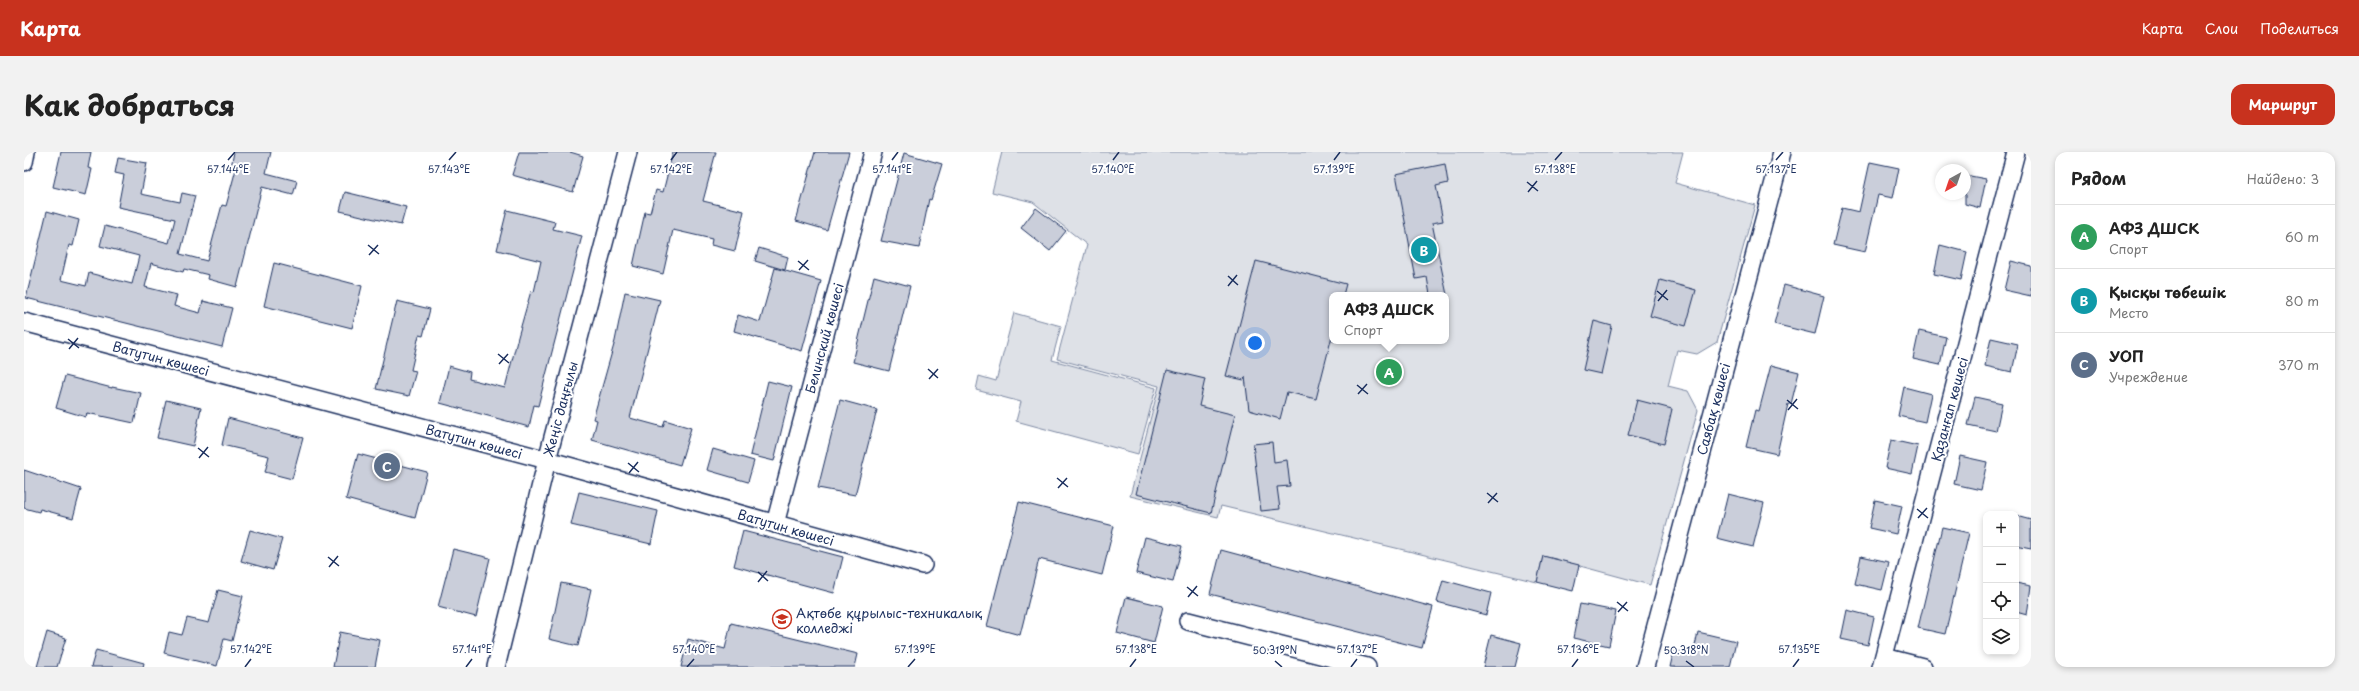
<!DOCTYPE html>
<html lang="ru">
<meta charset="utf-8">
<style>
:root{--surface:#fff;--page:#f2f2f2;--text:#222;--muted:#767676;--line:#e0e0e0;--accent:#c8321e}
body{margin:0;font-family:"Playpen Sans",sans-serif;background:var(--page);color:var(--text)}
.controls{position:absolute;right:12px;bottom:12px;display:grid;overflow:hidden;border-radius:8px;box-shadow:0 2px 6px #0003}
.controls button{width:36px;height:36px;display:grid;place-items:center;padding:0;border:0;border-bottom:1px solid var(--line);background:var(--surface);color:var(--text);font:20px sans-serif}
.compass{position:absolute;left:1911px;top:12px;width:36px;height:36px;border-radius:50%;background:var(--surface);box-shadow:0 2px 6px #0003;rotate:220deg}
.you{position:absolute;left:1231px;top:191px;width:14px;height:14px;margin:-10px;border:3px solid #fff;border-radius:50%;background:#1a73e8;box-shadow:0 0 0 6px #1a73e833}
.badge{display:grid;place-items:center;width:26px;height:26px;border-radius:50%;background:var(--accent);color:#fff;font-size:13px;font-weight:700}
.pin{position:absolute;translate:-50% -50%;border:2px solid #fff;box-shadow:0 1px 4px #0006}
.popup{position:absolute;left:1305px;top:140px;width:120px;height:52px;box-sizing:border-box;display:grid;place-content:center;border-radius:8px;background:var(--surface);filter:drop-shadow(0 1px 3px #0005);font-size:13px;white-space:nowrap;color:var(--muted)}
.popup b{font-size:15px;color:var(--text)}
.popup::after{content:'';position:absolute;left:50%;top:100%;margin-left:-8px;border:8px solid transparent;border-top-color:var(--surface)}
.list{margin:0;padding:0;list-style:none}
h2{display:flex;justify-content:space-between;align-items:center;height:52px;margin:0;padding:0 16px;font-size:17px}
h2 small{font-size:13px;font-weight:400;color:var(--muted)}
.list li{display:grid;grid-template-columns:26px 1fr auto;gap:12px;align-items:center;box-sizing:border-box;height:64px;padding:0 16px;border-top:1px solid var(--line)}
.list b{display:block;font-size:15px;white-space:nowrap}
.list p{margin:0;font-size:13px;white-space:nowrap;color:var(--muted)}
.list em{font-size:13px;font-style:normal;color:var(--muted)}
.icon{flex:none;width:22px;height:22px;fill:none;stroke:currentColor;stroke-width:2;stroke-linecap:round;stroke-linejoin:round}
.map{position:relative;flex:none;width:2007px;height:515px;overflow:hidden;border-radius:12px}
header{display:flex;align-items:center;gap:24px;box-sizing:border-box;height:56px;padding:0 20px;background:var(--accent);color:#fff}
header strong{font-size:19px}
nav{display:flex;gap:22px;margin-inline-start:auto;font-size:14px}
.intro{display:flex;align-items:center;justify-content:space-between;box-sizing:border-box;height:96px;padding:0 24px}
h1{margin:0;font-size:28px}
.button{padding:10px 18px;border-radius:12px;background:var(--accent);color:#fff;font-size:14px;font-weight:700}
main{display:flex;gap:24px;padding:0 24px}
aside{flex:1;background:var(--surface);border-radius:12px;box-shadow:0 2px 6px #0003}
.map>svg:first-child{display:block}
.green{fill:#dee1e7;stroke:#7c88a2;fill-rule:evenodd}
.building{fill:#caceda;stroke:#1b2f5e}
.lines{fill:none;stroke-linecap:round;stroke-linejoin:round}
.street-casing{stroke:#1b2f5e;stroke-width:20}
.street{stroke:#fff;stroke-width:17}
.ticks{fill:none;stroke:#1b2f5e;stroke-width:1.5}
.labels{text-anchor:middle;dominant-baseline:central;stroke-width:4;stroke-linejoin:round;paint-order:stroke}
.street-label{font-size:13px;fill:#1b2f5e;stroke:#fff}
.poi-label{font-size:13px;fill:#1b2f5e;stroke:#fff;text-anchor:start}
.ticks-label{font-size:10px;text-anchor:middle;fill:#1b2f5e;stroke:#fff;stroke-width:4;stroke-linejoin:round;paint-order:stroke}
</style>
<header>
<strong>Карта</strong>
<nav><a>Карта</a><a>Слои</a><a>Поделиться</a></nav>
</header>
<div class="intro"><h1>Как добраться</h1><a class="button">Маршрут</a></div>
<main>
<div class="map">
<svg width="2007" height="515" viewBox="0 0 2007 515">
<rect width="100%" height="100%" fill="#fff"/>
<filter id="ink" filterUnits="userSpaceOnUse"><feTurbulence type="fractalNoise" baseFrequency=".025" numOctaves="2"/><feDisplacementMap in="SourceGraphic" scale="8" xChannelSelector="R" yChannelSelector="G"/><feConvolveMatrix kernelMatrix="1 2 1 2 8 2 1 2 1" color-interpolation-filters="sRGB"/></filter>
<g filter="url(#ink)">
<g class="green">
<path d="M978,0h681l-8,31 80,22 -38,137 -20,12 -20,-4 -9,36 20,5 10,19 -48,175 -107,-29 -6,26 -316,-76 -3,11 -88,-21 29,-110 -102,-27 30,-114 -54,-43 -41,-10zM1308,143h114v46h-114z"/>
<path d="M990,161l47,13 -9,34 104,28 -18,66 -122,-33 5,-19 -45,-12 3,-14 17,5z"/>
</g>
<g class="building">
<path d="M37,0h30l-3,16 4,1 -6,26 -33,-8z"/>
<path d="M210,0h37l-5,21 31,8 -4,14 -31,-8 -25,100 -29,-8 1,-4 -25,-6 -1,3 -32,-9 -6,24 32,8 -3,11 26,7 3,-12 29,7 -10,39 -196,-49 21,-87 32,9 -6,26 -4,-1 -8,35 25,6 3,-13 43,11 7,-28 -39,-10 5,-20 64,17 6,-24 -57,-12 6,-32 -9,-2 3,-15 29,5 -6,31 39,8 2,-9 13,3 -15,58 27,7 15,-56 4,1 10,-37 -5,-2z"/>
<path d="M495,0h51l13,4 -10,36 -61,-17z"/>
<path d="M649,0h43l-13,49 41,10 -9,40 -24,-6 1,-6 -39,-9 -10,44 -30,-8 12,-54 5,1 6,-23 7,2z"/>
<path d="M791,0h34l-22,78 -31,-9z"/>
<path d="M880,1l38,11 -11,36 -2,-1 -10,49 -38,-7z"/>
<path d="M1846,10l29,6 -6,30 -15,-3 -13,57 -32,-7 9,-37 17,4z"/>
<path d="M1421,12l3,19 -12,3 7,35 -11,2 15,72h-17l-3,-18 -11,2 -20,-105z"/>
<path d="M1941,23l21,4 -6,29 -15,-4z"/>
<path d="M321,40l61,15 -5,18 -61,-14z"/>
<path d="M1012,56l30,23 -16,20 -29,-23z"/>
<path d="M483,58l48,12 -2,7 29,7 -44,170 -4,-1 -5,22 -89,-24 9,-37 21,6 -1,7 36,9 13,-51 13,-46 3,1 7,-31 -44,-11z"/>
<path d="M1916,93l27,7 -6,28 -27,-6z"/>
<path d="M735,96l29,9 -3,13 -30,-9z"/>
<path d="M1232,109l90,23 -3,11h-11v41l-16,63 -29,-7 -7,27 -31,-9 -4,-33 -1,3 -18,-4z"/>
<path d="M1987,109l20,5v30l-27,-6z"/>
<path d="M250,111l88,23 -10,42 -88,-22z"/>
<path d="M751,116l46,13 -19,70 -68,-20 4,-16 22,7z"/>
<path d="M850,124l36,10 -21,85 -36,-9z"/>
<path d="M1636,128l36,10 -10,36 -36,-10z"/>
<path d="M1760,133l40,11 -9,38 -41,-10z"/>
<path d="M601,140l35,8 -30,118 33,9 2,-7 26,8 -11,37 -88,-25 5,-20 -4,-1 22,-78z"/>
<path d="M373,149l33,8 -7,27 -4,-1 -8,35 5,1 -7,25 -33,-7z"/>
<path d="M1570,169l18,5 -11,48 -18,-4z"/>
<path d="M1895,179l27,6 -6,28 -27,-6z"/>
<path d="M1967,186l27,6 -6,28 -27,-6z"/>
<path d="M1747,213l28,7 -8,32h-3l-11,50 -31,-7 9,-37 4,1z"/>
<path d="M1143,218l38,9 -6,27 36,9 -24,98 -75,-19z"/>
<path d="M41,224l47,12v-1l29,6 -7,30 -47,-10 -1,4 -30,-9z"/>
<path d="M744,229l24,6 -18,74 -24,-6z"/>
<path d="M1880,235l27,7 -6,28 -27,-6z"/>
<path d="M1951,245l27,6 -6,28 -28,-6z"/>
<path d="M142,248l35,8 -8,38 -36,-8z"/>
<path d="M816,248l37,10 -22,85 -37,-7z"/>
<path d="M1613,248l35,9 -8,35 -36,-9z"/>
<path d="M204,266l75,20 -11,41 -27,-7 4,-16 -47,-11z"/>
<path d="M1867,288l27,6 -6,28 -27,-6z"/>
<path d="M1248,290l2,20 13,-2 3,26 -13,1 3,22 -19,2 -8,-67z"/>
<path d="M689,297l41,12 -6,21 -41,-12z"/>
<path d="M334,302l69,18 -12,46 -69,-19z"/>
<path d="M1936,304l27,6 -6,28 -27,-6z"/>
<path d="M0,318l57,19 -8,29 -33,-9 -1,3 -15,-4z"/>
<path d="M555,340l79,19 -7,33 -80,-19z"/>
<path d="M1704,342l36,9 -11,44 -36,-9z"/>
<path d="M1851,348l27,6 -6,28 -27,-6z"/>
<path d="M995,350l95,24 -12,49 -63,-16 -19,76 -33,-9z"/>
<path d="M1992,364l15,4v29l-15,-3z"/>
<path d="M1918,375l27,6 -24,101 -27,-6z"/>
<path d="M226,378l32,9 -9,31 -32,-9z"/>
<path d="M719,379l100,26 -9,36 -100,-27z"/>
<path d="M1121,385l37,9 -9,36 -37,-9z"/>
<path d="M429,397l37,9 -14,59 -38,-10z"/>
<path d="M1197,398l212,57 -11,41 -212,-54z"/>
<path d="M1519,404l36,9 -6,26 -36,-9z"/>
<path d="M1837,404l28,6 -7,28 -27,-6z"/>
<path d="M1419,428l48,13 -5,22 -49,-13z"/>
<path d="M537,431l30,6 -13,57 -29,-7z"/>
<path d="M1992,431l15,3 -4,29 -11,-3z"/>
<path d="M194,438l25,6 -11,45 -8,-2 -7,27 -53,-13 5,-21 13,3 5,-17 22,5z"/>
<path d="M1102,445l37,9 -9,37 -37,-10z"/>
<path d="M1556,452l36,7 -7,35 -36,-8z"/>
<path d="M1823,458l27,7 -6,28 -27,-6z"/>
<path d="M707,471l127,31 -3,13h-174l7,-28 37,10z"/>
<path d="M23,480l19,6 -9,29h-20z"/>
<path d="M316,480l40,8 -5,27h-42z"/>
<path d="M1674,480l38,9 -6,26h-60l4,-17 19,5z"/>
<path d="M1467,483l30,8 -6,24h-32z"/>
<path d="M72,498l48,13 -1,4h-52z"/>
</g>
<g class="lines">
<defs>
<g id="street">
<path d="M0,10l2,-10"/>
<path d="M0,170l523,138 376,105"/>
<path d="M751,372l98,-372"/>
<path d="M1164,469l179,46"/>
<path d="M1860,505l39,10"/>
<path d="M472,515l51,-207 81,-308"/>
<path d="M1621,515l137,-515"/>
<path d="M1857,515l135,-515"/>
</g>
</defs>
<use href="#street" class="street-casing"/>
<use href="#street" class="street"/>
</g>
</g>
<path class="ticks" d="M204,8l7,-8M425,8l7,-8M647,8l6,-8M868,8l6,-8M1089,8l6,-8M1310,8l6,-8M1531,8l7,-8M1752,8l7,-8M1503,30l11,9M1504,40l9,-11M344,93l11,9M345,103l9,-10M774,109l11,9M775,118l9,-10M1204,124l10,9M1204,134l9,-11M1633,139l11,9M1634,149l9,-11M44,187l11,9M45,197l9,-11M474,202l11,9M475,212l9,-10M904,217l10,9M905,227l9,-10M1333,233l11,9M1334,242l9,-10M1763,248l11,9M1764,258l9,-11M174,296l11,9M175,306l9,-11M604,311l11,9M605,321l9,-11M1033,326l11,9M1034,336l9,-10M1463,341l11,9M1464,351l9,-10M1893,357l11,9M1894,366l9,-10M304,405l11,9M305,415l9,-11M734,420l10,9M734,430l9,-11M1163,435l11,9M1164,445l9,-11M1593,450l11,9M1594,460l9,-10M1251,509l7,6M1662,509l8,6M221,515l6,-8M442,515l6,-8M663,515l7,-8M884,515l7,-8M1106,515l6,-8M1327,515l6,-8M1548,515l6,-8M1769,515l6,-8"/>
<defs>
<symbol id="university-ring" viewBox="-11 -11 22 22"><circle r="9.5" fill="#fff" stroke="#c8321e" stroke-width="1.5"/><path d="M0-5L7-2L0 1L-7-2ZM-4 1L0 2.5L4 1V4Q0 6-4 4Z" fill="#c8321e"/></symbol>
</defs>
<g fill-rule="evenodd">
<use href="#university-ring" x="747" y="456" width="22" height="22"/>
</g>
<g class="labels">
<g class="street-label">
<text transform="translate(800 186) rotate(-75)">Белинский көшесі</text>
<text transform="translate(137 206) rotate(15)">Ватутин көшесі</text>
<text transform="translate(536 257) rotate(-75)">Жеңіс даңғылы</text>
<text transform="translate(1689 257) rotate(-75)">Саябақ көшесі</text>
<text transform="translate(1925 257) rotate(-75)">Қазанғап көшесі</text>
<text transform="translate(450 289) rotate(15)">Ватутин көшесі</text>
<text transform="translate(762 375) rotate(16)">Ватутин көшесі</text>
</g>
<g class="poi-label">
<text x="772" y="460">Ақтөбе құрылыс-техникалық<tspan x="772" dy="15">колледжі</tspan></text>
</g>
</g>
<g class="ticks-label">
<text x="204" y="21">57.144°E</text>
<text x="425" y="21">57.143°E</text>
<text x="647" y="21">57.142°E</text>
<text x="868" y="21">57.141°E</text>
<text x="1089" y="21">57.140°E</text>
<text x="1310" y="21">57.139°E</text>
<text x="1531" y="21">57.138°E</text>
<text x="1752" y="21">57.137°E</text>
<text x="227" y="501">57.142°E</text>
<text x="448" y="501">57.141°E</text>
<text x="670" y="501">57.140°E</text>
<text x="891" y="501">57.139°E</text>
<text x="1112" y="501">57.138°E</text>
<text x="1333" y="501">57.137°E</text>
<text x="1554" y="501">57.136°E</text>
<text x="1775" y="501">57.135°E</text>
<text x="1251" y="502">50.319°N</text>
<text x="1662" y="502">50.318°N</text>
</g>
</svg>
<div class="controls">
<button>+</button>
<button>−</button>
<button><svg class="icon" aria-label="locate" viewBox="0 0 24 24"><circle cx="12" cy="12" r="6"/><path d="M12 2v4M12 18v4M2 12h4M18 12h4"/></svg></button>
<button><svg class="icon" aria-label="layers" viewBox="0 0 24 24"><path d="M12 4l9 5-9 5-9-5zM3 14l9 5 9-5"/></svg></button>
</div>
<svg class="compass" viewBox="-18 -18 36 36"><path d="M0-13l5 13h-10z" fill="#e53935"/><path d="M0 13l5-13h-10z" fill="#767676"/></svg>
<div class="you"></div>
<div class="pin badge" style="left:1365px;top:220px;background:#2e9e5b">A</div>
<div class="popup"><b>АФЗ ДШСК</b>Спорт</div>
<div class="pin badge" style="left:1400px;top:98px;background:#0f9aa8">B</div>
<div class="pin badge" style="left:363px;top:314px;background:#5c6f8a">C</div>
</div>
<aside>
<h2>Рядом<small>Найдено: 3</small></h2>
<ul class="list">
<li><span class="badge" style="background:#2e9e5b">A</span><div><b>АФЗ ДШСК</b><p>Спорт</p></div><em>60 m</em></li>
<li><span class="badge" style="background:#0f9aa8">B</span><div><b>Қысқы төбешік</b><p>Место</p></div><em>80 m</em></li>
<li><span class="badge" style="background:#5c6f8a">C</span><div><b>УОП</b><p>Учреждение</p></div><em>370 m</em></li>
</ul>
</aside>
</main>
